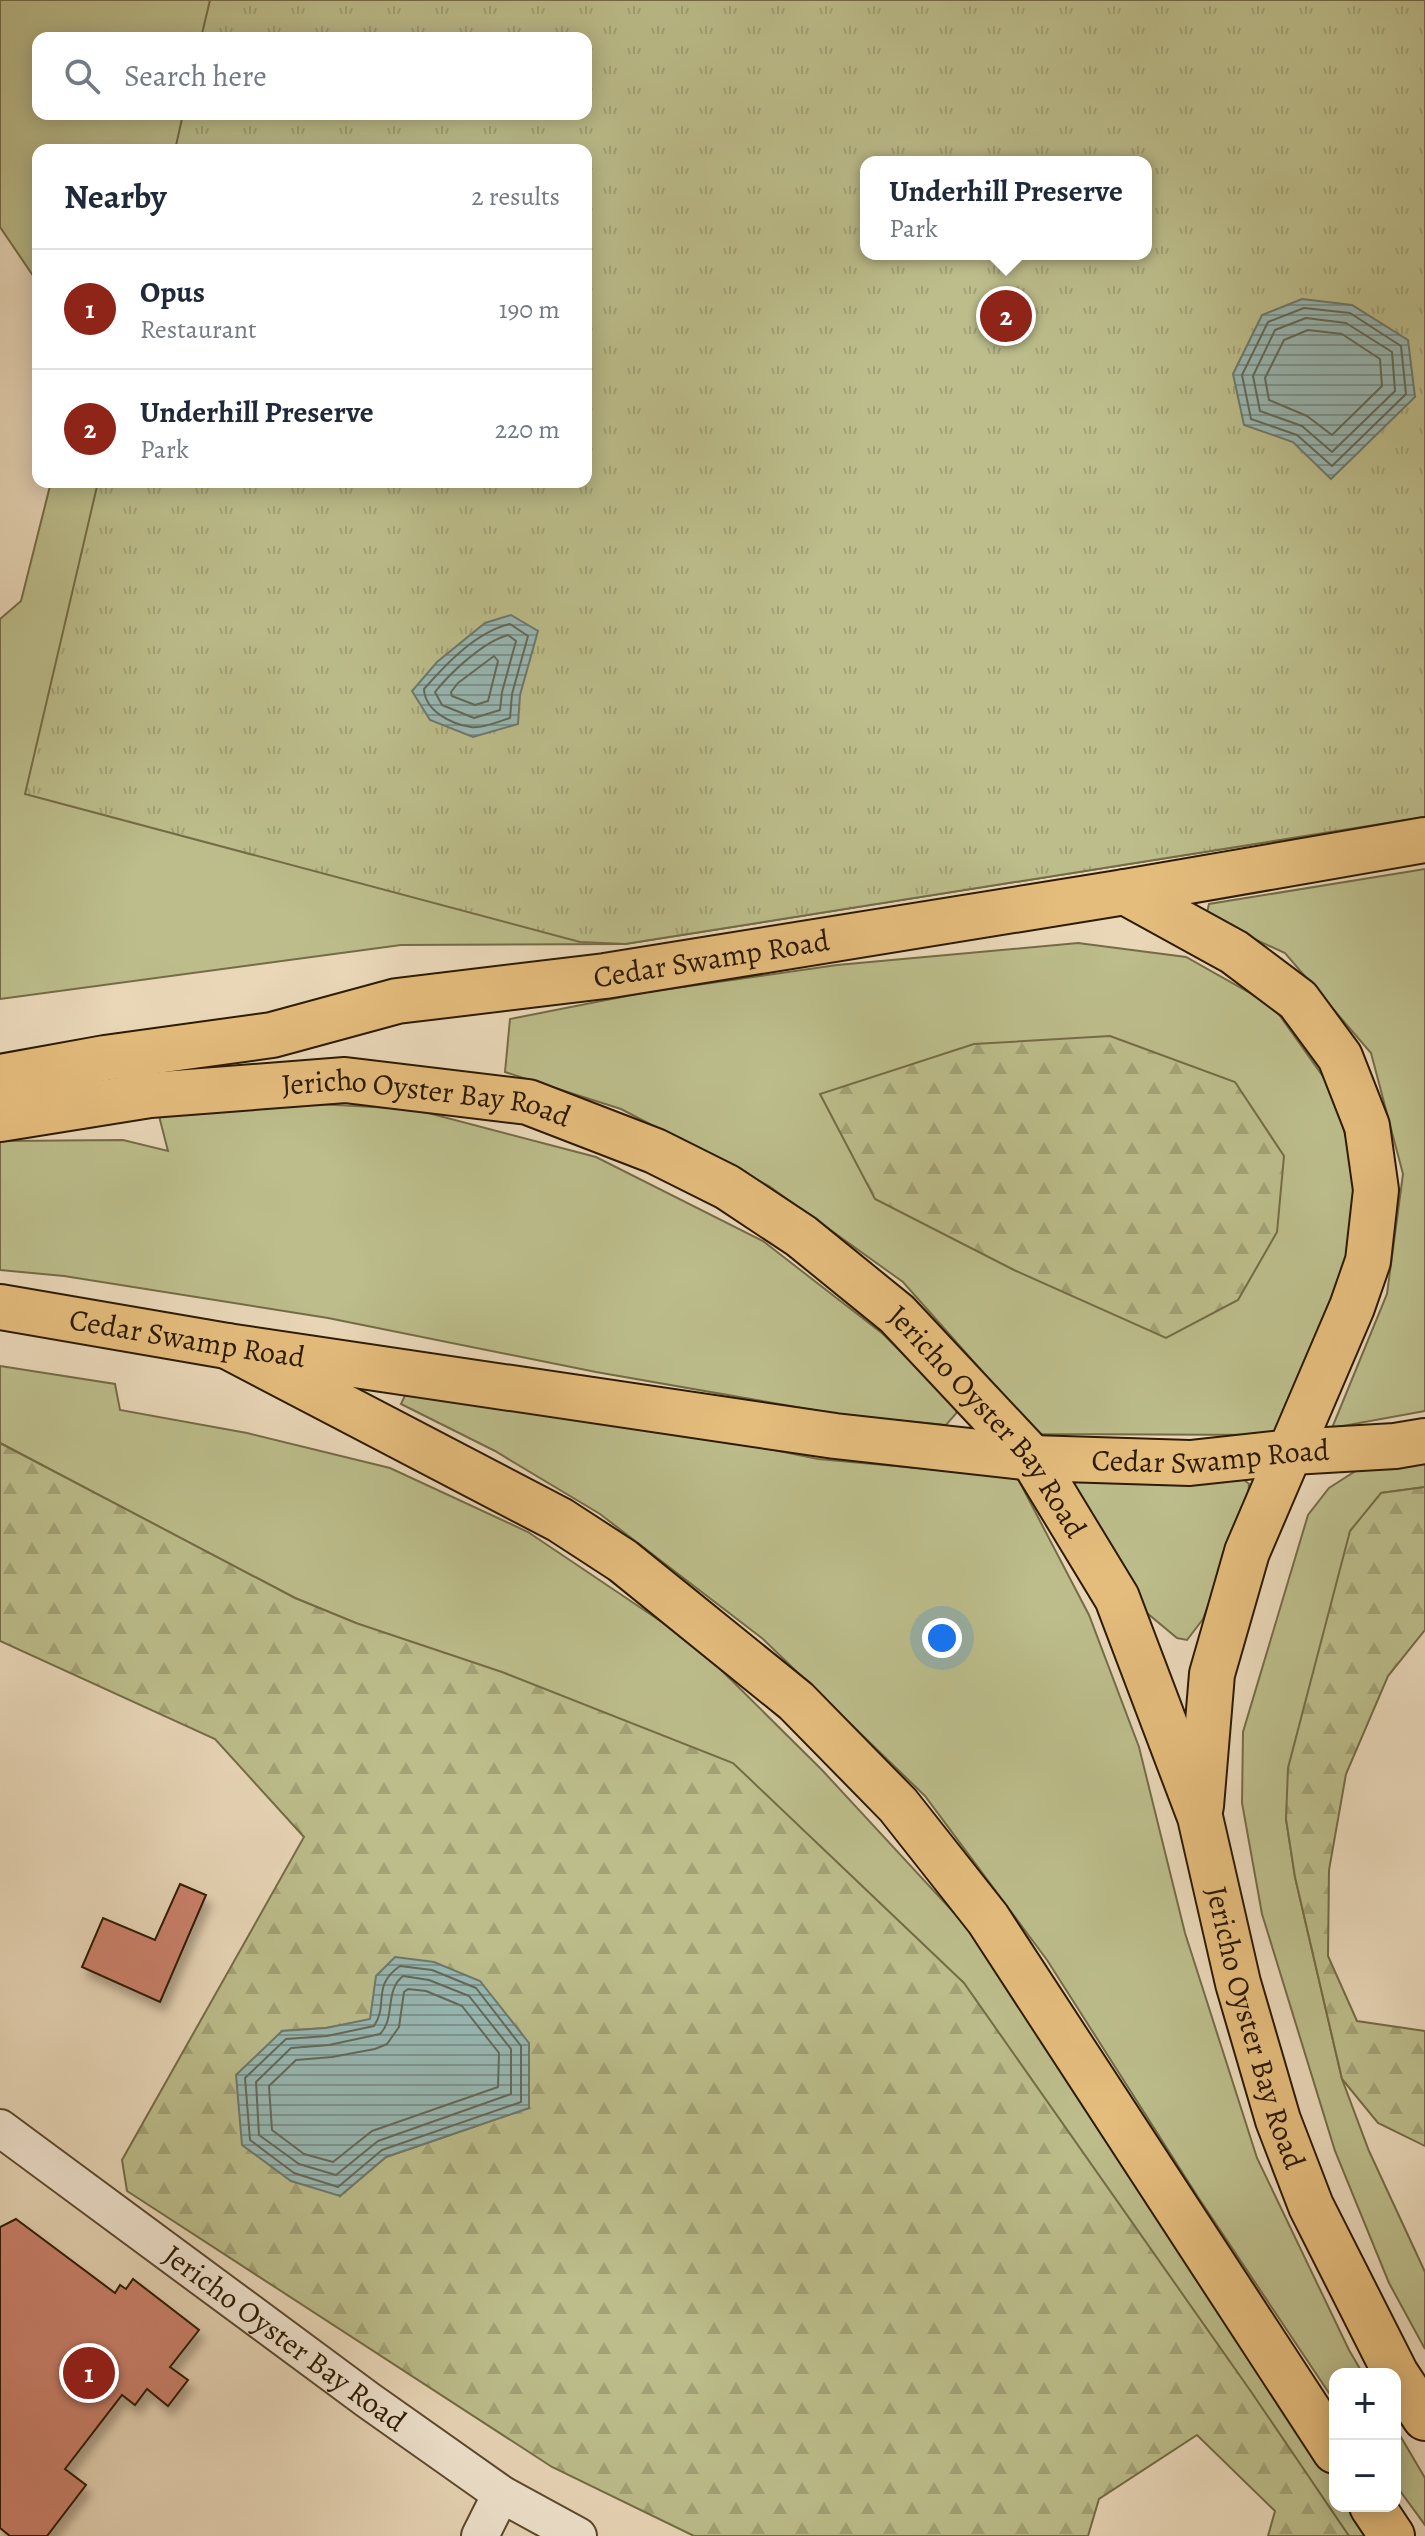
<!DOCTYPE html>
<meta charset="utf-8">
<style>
:root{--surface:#fff;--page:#f6f6f7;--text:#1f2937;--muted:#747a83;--line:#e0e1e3;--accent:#8f2418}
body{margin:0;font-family:Alegreya,serif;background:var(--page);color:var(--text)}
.controls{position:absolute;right:24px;bottom:24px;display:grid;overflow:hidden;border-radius:16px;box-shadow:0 4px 20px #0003}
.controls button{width:72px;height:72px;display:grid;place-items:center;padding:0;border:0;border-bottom:2px solid var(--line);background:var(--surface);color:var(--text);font:40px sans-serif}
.you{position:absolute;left:942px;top:1638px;width:28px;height:28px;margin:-20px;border:6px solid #fff;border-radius:50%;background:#1a73e8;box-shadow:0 0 0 12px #1a73e833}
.badge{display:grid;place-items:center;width:52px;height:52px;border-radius:50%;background:var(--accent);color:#fff;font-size:26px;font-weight:700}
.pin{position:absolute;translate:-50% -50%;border:4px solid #fff;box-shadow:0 2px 8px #0006}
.popup{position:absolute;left:860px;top:156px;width:292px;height:104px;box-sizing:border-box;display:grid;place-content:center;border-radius:16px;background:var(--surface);filter:drop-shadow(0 2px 6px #0005);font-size:26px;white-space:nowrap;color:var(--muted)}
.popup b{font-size:30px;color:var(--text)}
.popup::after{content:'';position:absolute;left:50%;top:100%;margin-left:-16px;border:16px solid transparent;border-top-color:var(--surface)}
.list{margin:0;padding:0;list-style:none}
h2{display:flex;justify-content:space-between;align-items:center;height:104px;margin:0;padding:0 32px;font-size:34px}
h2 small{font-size:26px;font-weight:400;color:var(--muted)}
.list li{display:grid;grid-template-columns:52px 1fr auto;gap:24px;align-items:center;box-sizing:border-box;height:120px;padding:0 32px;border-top:2px solid var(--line)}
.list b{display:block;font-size:30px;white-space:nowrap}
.list p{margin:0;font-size:26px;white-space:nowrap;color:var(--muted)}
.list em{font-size:26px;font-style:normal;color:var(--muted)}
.icon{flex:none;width:44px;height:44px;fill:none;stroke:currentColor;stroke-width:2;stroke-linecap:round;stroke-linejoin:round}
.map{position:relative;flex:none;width:1425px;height:2536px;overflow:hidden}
.search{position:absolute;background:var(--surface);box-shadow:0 4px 20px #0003;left:32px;top:32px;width:560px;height:88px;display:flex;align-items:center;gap:20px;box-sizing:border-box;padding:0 28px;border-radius:16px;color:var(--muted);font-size:30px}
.panel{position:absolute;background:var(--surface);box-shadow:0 4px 20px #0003;left:32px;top:144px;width:560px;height:344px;border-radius:16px}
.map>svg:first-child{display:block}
.grass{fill:#bcbd8b;stroke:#746c46;stroke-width:2;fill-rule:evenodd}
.forest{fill:url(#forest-firs);stroke:#746c46;stroke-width:2;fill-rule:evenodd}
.park{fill:url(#park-tufts);stroke:#746c46;stroke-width:2;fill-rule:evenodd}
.water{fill:url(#water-rules);stroke:#6d796c;stroke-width:2}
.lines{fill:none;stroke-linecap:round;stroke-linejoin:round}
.shore{stroke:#62695a;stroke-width:2}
.building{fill:#cc826d;stroke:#2d1a00;stroke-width:2;filter:url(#shadow)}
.street-casing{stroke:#5c492e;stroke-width:40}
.primary-casing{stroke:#2d1a00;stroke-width:48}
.street{stroke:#f1e5d1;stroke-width:36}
.primary{stroke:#e4bc7c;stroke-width:44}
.labels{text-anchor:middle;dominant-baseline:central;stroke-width:6;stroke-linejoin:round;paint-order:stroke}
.street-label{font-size:30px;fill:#2d1a00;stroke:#f1e5d1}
</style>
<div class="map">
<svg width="1425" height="2536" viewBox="0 0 1425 2536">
<defs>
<pattern id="forest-firs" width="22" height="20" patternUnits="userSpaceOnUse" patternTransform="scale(2)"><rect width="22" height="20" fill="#bcbd8b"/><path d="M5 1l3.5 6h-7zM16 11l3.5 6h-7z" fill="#a2a276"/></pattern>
<pattern id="park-tufts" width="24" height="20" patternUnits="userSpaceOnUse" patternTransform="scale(2)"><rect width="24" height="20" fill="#bcbd8b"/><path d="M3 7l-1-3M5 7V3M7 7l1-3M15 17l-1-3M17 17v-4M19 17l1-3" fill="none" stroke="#a2a276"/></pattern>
<pattern id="water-rules" width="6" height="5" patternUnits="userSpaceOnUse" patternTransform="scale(2)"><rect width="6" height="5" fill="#98b8b4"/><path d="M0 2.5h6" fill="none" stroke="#7c9590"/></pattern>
<filter id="shadow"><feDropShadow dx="5" dy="9" stdDeviation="4" flood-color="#0004"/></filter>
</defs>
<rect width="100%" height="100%" fill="#e9d7b8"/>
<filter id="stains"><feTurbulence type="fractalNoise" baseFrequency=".0025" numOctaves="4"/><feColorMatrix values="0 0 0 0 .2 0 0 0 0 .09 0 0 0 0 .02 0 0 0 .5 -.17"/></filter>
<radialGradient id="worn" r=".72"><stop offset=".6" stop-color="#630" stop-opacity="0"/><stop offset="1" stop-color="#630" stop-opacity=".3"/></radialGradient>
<g class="grass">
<path d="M0,0h804l-171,645 792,143v29l-800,127 -224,1 -401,54v-380l21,-18 30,-119h535v-332h-548v133l-38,-56zM38,38h548v76h-548z"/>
<path d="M1425,869v542l-93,17 55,-134 16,-120 -32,-121 -86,-100 -79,-36 3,-13z"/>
<path d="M1078,943l108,14 87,49 61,86 24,93 -14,86 -71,164 -235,-1 -135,-152 -134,-96 -148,-77 -116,-37 5,-53 137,-27 190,-27z"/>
<path d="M259,1101l154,8 183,48 167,84 120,93 76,76 -13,15 -104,-10 -246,-43 -268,-54 -264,-42 -64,-6v-129l123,-1 45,11 -10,-39z"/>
<path d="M0,1366l115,18 5,26 127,23 143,35 138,64 168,113 126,125 160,173 353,537v26h17l19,30h-25l-990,-913 -61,-25 -295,-155z"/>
<path d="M408,1389l180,23 230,47 199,18 72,138 50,132 46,186 72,225 92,192 14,24h-28v28l-137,-205 -151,-237 -122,-164 -162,-157 -163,-125 -105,-63 -94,-47z"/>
<path d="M1425,1451v36l-44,6 -95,326 9,58 47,202 27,72 56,121v77l-36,-66 -54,-132 -73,-237 -20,-111 1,-71 65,-217 21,-27 33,-21z"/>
<path d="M1082,1479h161l6,5 -1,13 -45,122 -16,21 -10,-2 -42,-35 -62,-119z"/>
<path d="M1395,2427l30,51v47l-30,-41z"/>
</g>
<g class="forest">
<path d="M1110,1036l125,46 49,74 -7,76 -39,68 -72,38 -152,-68 -139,-71 -55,-105 154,-50z"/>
<path d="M0,1443l295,155 61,25 146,49 231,91 231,220 288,410 97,143h-81l7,-25 -78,-76 -98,64 -11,37h-394l-142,-69 -425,-276 -5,-31 182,-323 -89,-98 -215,-98zM370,2020l159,88 -143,49 -46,39 -58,-165 44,-3z"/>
<path d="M1425,1487v143l-37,46 -42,98 -17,96 -1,86 29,65 68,10v115l-47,-23 -36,-44 -47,-202 -9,-58 2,-51 62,-237 31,-38z"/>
</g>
<path class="park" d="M210,0h1215v817l-800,127 -45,-2 -555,-148 73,-312h488v-332h-411l8,-36h403v-76h-385zM866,162h280v92h-280z"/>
<g class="water">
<path d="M1302,299l50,6 56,35 7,57 -84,82 -38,-37 -49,-17 -11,-51 29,-59z"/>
<path d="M511,615l27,16 -18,64 -2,29 -45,13 -43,-17 -18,-29 25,-29 48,-39z"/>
<path d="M395,1957l39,5 46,19 49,62v65l-143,49 -46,39 -49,-15 -49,-36 -6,-70 46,-44 44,-3 44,-9 6,-43z"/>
</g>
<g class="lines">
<g class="shore">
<path d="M1304,308l46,5 51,33 5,48 -74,72 -35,-31 -46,-16 -9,-44 26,-53z"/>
<path d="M1306,318l40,5 46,29 3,39 -63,61 -30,-26 -42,-15 -7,-35 22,-46z"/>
<path d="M1308,330l34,4 38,25 2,27 -50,49 -25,-19 -38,-16 -4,-22 19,-38z"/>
<path d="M510,624l18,12 -16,58 -2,24c-10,3 -28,11 -39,9 -20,-3 -46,-16 -47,-38 23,-26 52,-57 86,-65z"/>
<path d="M508,635l8,6 -14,51 -2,18 -26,8 -32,-13 -7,-13c16,-20 48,-50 73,-57z"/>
<path d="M494,656l4,5 -10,40 -13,4 -23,-9 -1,-4 7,-9z"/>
<path d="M400,1966l32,4 44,18 45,58v56l-139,48 -44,37 -44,-14 -44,-33 -5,-62 41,-39 41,-3 47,-10c15,-22 -3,-40 26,-60z"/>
<path d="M403,1976l26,4 40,16 42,53v45l-133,47 -42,34 -37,-11 -40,-29 -3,-53 35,-34 38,-3 51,-11c16,-16 4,-43 23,-58z"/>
<path d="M408,1989l18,2 36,15 37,47 -1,34 -126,44 -39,31 -29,-8 -32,-24 -3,-44 27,-26 36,-3 43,-8 12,-5 12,-17 5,-35z"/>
</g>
</g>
<g class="building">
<path d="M180,1884l26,11 -46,107 -78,-35 21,-49 52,22z"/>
<path d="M16,2219l99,74 5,-8 6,4 7,-10 66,51 -29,37 18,13 -20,26 -21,-17 -12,16 -13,-10 -57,74 21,16 -39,51h-37l-10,-8v-301z"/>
</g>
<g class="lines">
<defs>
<g id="street">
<path id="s1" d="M0,2128l368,272 133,94 77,42"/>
<path d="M480,2536l21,-42"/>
</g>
<g id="primary">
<path d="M1125,892l109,60 64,48 42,57 27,69 9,64 -8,71 -16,46 -105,245 -35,122 -11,132"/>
<path id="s2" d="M0,1077l105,-19 167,-23 125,-34 208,-25 520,-84 300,-52"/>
<path id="s3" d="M0,1119l150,-24 195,-15 183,22 127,49 72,36 74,49 96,78 135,144 85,140 83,219 38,166 40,137 33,86 85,168 29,44"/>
<path id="s4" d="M0,1307l227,39 608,90 197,22 158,5 102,-11 103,-6 30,-5"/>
<path d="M227,1346l333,174 63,41 173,140 102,104 90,114 347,532"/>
<path d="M1372,2506l20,30"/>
</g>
</defs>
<use href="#street" class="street-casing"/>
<use href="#primary" class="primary-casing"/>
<use href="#street" class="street"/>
<use href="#primary" class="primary"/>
</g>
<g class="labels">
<g class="street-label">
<text stroke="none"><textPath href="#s2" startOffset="722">Cedar Swamp Road</textPath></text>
<text stroke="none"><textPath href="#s3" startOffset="430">Jericho Oyster Bay Road</textPath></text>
<text stroke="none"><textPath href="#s4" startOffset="190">Cedar Swamp Road</textPath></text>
<text stroke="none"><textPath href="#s3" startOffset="1102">Jericho Oyster Bay Road</textPath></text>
<text stroke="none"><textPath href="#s4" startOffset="1222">Cedar Swamp Road</textPath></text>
<text stroke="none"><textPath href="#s3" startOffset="1774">Jericho Oyster Bay Road</textPath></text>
<text stroke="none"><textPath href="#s1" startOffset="354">Jericho Oyster Bay Road</textPath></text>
</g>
</g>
<rect width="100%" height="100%" filter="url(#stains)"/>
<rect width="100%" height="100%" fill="url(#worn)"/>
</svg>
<div class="controls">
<button>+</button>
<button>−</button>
</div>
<div class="you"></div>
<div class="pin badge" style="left:89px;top:2373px">1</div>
<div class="pin badge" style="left:1006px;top:316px">2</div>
<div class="popup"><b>Underhill Preserve</b>Park</div>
<div class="search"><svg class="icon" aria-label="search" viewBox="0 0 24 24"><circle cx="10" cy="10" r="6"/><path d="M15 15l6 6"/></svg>Search here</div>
<section class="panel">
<h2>Nearby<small>2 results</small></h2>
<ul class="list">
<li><span class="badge">1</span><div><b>Opus</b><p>Restaurant</p></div><em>190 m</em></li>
<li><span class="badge">2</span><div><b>Underhill Preserve</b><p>Park</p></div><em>220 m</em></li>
</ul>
</section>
</div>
